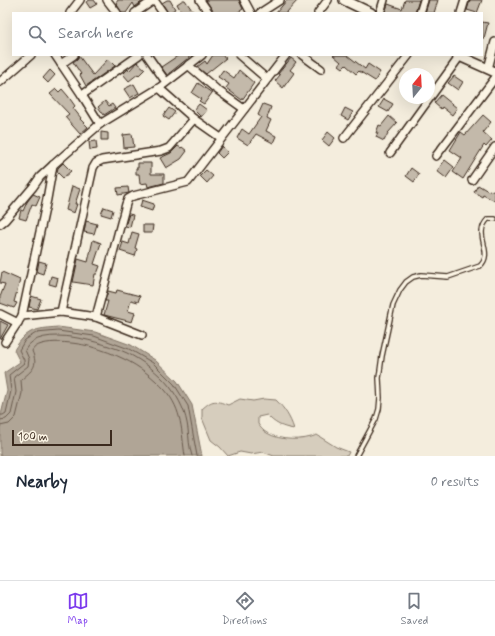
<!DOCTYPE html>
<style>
:root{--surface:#fff;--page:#f2f2f3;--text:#1f2937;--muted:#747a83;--line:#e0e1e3;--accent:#7c3aed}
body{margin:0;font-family:Mynerve,sans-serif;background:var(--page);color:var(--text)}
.compass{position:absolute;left:399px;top:68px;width:36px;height:36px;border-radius:50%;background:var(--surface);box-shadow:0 4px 16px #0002;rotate:18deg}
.scale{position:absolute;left:12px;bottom:10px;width:100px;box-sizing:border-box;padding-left:4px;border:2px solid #3b2a1e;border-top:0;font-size:11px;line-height:14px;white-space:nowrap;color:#3b2a1e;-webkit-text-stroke:3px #fcf5e5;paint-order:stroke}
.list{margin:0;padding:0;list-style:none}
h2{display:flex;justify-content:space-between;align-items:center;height:52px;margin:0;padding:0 16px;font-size:17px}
h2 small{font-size:13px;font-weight:400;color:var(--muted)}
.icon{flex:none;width:22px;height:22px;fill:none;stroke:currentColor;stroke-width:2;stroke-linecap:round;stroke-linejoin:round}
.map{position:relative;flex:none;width:495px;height:456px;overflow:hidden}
.search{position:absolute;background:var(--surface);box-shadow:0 4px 16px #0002;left:12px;right:12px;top:12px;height:44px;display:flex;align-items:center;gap:10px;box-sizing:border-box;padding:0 14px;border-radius:0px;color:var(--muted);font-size:15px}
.sheet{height:124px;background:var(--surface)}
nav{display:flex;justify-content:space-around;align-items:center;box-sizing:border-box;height:56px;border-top:1px solid var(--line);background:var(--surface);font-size:11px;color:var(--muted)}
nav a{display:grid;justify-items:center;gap:2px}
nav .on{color:var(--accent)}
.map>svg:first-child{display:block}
.green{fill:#d6cdbd;stroke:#887c6e}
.water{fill:#b0a596;stroke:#817466}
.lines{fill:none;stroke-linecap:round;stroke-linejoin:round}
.shore{stroke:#6a5b4e;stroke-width:1}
.building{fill:#c3b9aa;stroke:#3b2a1e}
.service-casing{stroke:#3b2a1e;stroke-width:6}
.minor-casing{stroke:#3b2a1e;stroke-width:10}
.tertiary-casing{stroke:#3b2a1e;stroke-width:12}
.service{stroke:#fcf5e5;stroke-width:3.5}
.minor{stroke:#fcf5e5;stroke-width:7}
.tertiary{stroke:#fcf5e5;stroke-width:9}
</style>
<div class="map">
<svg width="495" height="456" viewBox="0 0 495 456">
<rect width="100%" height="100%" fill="#f4eddd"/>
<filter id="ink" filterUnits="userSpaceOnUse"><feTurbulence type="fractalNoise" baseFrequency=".025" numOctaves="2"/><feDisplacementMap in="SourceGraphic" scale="8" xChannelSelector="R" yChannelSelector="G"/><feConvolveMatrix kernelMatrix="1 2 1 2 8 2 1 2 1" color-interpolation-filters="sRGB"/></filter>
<g filter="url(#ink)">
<path class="green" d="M240,399l13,2 11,-2 12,1c9,9 14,17 18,29 -12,-2 -19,-5 -27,-14l-9,2v7c2,3 5,7 9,9 13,8 36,8 50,2l19,12 13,5 -2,4h-73l-11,-4 -12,2 -11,-2 -12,4 -8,-9 -9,-7 -9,-22v-9c11,-10 13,-9 26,-4z"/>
<path class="water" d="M58,327l37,5 36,13 24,15 22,21 15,24 10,51h-202v-38l7,-27 -3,-18 16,-11 -6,-12c13,-21 21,-21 44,-23z"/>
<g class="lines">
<g class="shore">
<path d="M0,415h3l3,-2 5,-22 -2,-16 15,-12v-3l-5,-10 6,-10 11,-7 22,-2 36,5 35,13 24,14 21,21 14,22 9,50"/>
<path d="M0,420l6,-1 5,-5 5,-22 -2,-15 14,-11 1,-7 -4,-9c14,-28 80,-7 102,3 16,8 32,20 43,34 10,13 16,26 18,42 1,9 1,18 4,27"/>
<path d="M0,426l9,-2 7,-7 6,-24 -1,-13c11,-10 18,-13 11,-29 6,-14 48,-8 60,-4 11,3 22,7 32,12 15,7 30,19 41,31 18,21 16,41 20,66"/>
</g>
</g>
<g class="building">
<path d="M90,0h4l3,4 -7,4 -4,-6z"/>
<path d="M118,0h26l-9,7 -2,-4 -7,10h-4l-6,-10z"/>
<path d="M167,0h3l5,9 -6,4h-1l-6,-10z"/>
<path d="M183,0h2l9,13h-12l-5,-9z"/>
<path d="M206,0h33l4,9 -6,4h-23z"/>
<path d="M287,0h11l-12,13h-10z"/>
<path d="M405,0h14l-4,13h-30l3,-9 14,5z"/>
<path d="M429,0h9l-4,13h-9z"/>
<path d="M470,0h12l-5,13 -10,-3z"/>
<path d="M482,22l6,1 -4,15h-2z"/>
<path d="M179,55h13l-25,20 -6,-8z"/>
<path d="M213,55h9l4,3 -20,16 -9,-7 8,-6 2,3z"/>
<path d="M333,55h14l18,14 3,-5 12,8 -5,9 -16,-10 -3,3 -10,-9 -3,3 -4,-3 2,-3z"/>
<path d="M79,56l14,19 15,-16 7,7 -29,20 -6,-11 1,-1 -8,-12 4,-3z"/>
<path d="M291,58l5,4 -6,8 4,3 -11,15 -8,-7 5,-6 -2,-1z"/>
<path d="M137,62l8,7 -6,6 -1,-1 -9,7 -6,-7 5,-5 1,2z"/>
<path d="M50,70l5,5 -7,8 -5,-5z"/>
<path d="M223,70l11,8 5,-8 15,13 -12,17 -16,-12 3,-4 -11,-7z"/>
<path d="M454,76l9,6 -5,8 -10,-7z"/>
<path d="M198,83l14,10 -8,11 -5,-3 2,-2 -9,-6z"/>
<path d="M134,84l5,9 -9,5 -6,-9z"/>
<path d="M56,89l3,3 3,-3 6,7 7,10 -2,2 8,10 -1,1 8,8 -8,7 -15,-17 4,-3 -19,-20z"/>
<path d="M441,95l16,13 -5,7 -10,-8 -1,2 -7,-6z"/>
<path d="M384,99l9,5 -5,8 -9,-5z"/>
<path d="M105,101l4,5 3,-2 3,4 -11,7 -6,-8z"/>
<path d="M199,104l8,6 -6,7 -7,-7z"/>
<path d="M263,104l8,3 -4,11 4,2 -5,11 10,5 -3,7 -17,-9 -8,11 -11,-7 5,-9 7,5 12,-17 -3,-2z"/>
<path d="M169,108l6,4 -6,8 -6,-4z"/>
<path d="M345,108l8,4 -5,8 -7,-4z"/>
<path d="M483,115l8,7 -8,10 9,8 -6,7 -2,-2 -21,34 -10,-7 9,-14 -12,-8 11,-18 4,3z"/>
<path d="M389,116l8,7 -9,10 -4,8 -8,-4 2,-4h-2l3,-8 2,1z"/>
<path d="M101,132l7,1v7h-7z"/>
<path d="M328,132l7,6 -6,8 -7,-6z"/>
<path d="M132,134l2,13 -10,1 -1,-13z"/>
<path d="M96,141l1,8 -7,1 -1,-8z"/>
<path d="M178,146l3,2 1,-1 5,4 -6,8 -15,9 -6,-10 11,-5z"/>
<path d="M222,146l6,6 -6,6 -5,-5z"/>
<path d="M445,160l9,7 -8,11 -9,-7z"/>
<path d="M63,163l8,8 -8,7 -6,-6 1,-4z"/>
<path d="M138,163h13v11h13v9l-16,4 -1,-4 -7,1 -1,-10h-3v-6h2z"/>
<path d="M411,168l8,6 -5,8 -8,-6z"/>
<path d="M206,170l7,6 -6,7 -7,-7z"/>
<path d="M478,185l10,6 1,-1 6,2v9l-12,-6 -1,2 -8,-5z"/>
<path d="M72,186l8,3 -5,15h2l-3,9 -8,-3z"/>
<path d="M128,187l1,6 -11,2 -1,-7z"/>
<path d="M33,194l7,3 -4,9 -4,-2 -6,16 -7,-2 2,-8 2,1 4,-9z"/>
<path d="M142,200l12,4 -2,7 -12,-4z"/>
<path d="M104,207l9,3 -2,7 -10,-3z"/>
<path d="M129,214l4,1 -3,12 -5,-1z"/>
<path d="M86,221l11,3 -3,10 -10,-2z"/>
<path d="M143,225h10l-1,8h-9z"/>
<path d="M132,232l7,2 -4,14 2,1 -2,7 -15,-5 3,-9 6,2z"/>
<path d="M93,240l8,3 -7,21 6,2 -3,8h-2l-2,11 -20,-3 5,-23 10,3z"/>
<path d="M39,261l7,2 -3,11 -6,-2z"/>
<path d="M2,272l18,8 -6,22 3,1 -3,5 -14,-5v-6l5,-13 -5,-1z"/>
<path d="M51,276l7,2 -2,8 -7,-2z"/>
<path d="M117,290l23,6 -2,6 -7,-2 -3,11 7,2 -3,9 -28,-7 4,-14h-3l3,-10 8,2z"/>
<path d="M31,296l10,3 -4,10 -8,-2z"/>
<path d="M0,321l8,4 -8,14z"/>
</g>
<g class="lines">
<defs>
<path id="service" d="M356,456l20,-37 3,-10 1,-11 -1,-20 3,-22 11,-51 7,-15 6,-8 7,-5 8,-2 27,2 32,-11c15,-14 -8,-31 8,-47h7"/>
<g id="minor">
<path d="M107,0l10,13"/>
<path d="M200,0l9,13"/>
<path d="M244,0l7,13"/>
<path d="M70,13l10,-13"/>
<path d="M135,13l19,-13 9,13"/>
<path d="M260,13l20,-13"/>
<path d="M318,13l10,-13"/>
<path d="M380,13l4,-13"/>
<path d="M420,13l4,-13"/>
<path d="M461,13l4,-13"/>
<path d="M55,55l27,40 18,29"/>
<path d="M147,55l19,27"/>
<path d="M239,55l28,24"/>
<path d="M302,55l19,14"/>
<path d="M61,64l13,-9"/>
<path d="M188,65l28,24 28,20"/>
<path d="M488,69l7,-27"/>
<path d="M0,82l31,-27"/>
<path d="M159,88l35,31 27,19"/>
<path d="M82,95l57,-40"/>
<path d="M344,138l65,-83"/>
<path d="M390,153l70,-97"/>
<path d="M436,156l59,-78"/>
<path d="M472,180l23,-33"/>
<path d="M0,224l5,-4 28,-33 7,-10 13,-12"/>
<path d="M61,312l32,-144 3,-5 6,-3 59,-9 8,-3 25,-29"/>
<path d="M0,314l18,9"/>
<path d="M22,316l25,-117 6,-34 47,-41 59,-36 43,-33"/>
<path d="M96,317l30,-113 2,-5 5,-3 55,-14 98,-127"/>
<path d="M5,342l17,-26 39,-4 35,5 46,18"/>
</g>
<g id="tertiary">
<path d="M344,0l27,13"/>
<path d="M457,55l38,17"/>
</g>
</defs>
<use href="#service" class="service-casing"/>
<use href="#minor" class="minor-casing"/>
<use href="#tertiary" class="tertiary-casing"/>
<use href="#service" class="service"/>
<use href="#minor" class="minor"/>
<use href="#tertiary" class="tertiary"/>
</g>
</g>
</svg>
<svg class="compass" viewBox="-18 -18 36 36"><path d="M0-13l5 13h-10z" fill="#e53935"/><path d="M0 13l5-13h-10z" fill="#747a83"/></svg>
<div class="scale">100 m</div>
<div class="search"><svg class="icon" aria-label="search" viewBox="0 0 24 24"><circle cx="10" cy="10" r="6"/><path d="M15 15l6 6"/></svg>Search here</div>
</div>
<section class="sheet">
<h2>Nearby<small>0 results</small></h2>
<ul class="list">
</ul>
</section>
<nav>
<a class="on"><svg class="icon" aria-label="map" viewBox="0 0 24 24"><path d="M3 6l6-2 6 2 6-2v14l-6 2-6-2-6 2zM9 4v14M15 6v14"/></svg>Map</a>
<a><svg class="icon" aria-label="directions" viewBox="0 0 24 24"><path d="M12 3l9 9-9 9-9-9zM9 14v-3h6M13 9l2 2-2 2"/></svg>Directions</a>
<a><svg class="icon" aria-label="saved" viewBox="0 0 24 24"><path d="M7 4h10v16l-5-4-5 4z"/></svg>Saved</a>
</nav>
